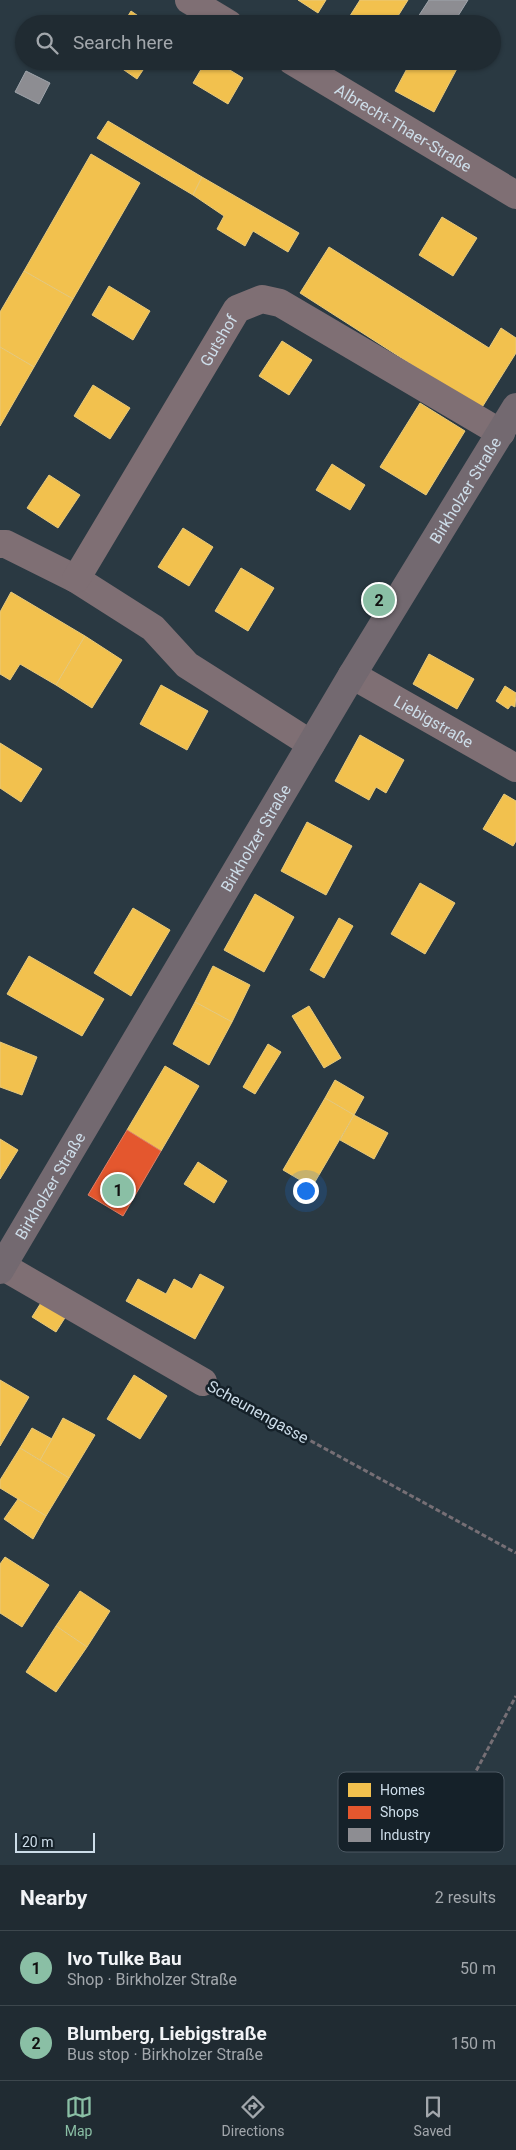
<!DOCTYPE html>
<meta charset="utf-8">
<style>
:root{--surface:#202b32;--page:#2d373e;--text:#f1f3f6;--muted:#a2a7ac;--line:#3d474d;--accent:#8abfa5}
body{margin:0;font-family:Roboto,sans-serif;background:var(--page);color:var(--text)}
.scale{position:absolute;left:15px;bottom:12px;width:80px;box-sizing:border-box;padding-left:5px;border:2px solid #cddde9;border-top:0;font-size:14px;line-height:18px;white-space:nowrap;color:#cddde9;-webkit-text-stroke:4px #152129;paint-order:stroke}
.you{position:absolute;left:305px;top:1190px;width:18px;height:18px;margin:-12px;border:4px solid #fff;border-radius:50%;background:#1a73e8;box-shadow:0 0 0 8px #1a73e833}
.badge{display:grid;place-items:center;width:32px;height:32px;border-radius:50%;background:var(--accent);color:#111;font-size:16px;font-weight:700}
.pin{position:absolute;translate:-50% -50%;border:2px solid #fff;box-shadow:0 1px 5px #0006}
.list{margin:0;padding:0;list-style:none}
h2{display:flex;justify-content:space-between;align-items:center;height:65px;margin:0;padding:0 20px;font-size:21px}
h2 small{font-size:16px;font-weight:400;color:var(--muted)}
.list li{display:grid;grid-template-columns:32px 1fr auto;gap:15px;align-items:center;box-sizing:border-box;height:75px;padding:0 20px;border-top:1px solid var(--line)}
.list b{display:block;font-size:19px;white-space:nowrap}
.list p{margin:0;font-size:16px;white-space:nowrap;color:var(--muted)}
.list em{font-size:16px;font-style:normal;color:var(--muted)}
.icon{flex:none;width:28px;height:28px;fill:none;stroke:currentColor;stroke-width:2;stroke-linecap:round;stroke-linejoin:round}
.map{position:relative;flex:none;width:516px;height:1865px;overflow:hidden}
.search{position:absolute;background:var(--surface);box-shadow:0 1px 4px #0004;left:15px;right:15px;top:15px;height:55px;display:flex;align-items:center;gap:12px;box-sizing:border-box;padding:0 18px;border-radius:28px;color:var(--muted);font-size:19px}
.sheet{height:215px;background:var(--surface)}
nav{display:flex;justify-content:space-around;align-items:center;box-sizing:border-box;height:70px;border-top:1px solid var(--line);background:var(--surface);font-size:14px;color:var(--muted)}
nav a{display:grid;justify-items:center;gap:2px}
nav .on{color:var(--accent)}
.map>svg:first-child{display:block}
.homes{fill:#f2c14e;stroke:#e7c97c}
.shops{fill:#e4572e;stroke:#dd7f66}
.industry{fill:#8d8d92;stroke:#a0a5ac}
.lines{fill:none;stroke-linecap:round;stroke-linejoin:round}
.path{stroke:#766f75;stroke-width:3;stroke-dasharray:5 2.5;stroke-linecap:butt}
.street{stroke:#7f6f74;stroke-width:28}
.secondary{stroke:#736970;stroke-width:28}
.labels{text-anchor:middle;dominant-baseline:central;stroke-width:5;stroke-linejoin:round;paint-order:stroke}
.street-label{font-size:16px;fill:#cddde9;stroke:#152129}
.key{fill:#152129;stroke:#4c5963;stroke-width:1}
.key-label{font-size:14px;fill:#cddde9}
</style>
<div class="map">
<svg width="516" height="1865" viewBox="0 0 516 1865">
<rect width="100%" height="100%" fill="#2a3942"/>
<g class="homes">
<path d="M298,0h28l-8,13z"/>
<path d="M360,0h48l-15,24h-37l-8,-5z"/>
<path d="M131,11l19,13h-27z"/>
<path d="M111,61h38l-12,18z"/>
<path d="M206,61h9l28,17 -15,26 -35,-21z"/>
<path d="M411,61h50l-27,51 -39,-21z"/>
<path d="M108,121l94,56 -9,18 -96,-57z"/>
<path d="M91,154l49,29 -67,116 -49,-28z"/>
<path d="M202,177l97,56 -11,19 -35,-21 -8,15 -28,-17 7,-13 -31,-21z"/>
<path d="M442,217l35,21 -24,38 -34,-21z"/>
<path d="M329,247l160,101 12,-20 15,10v15l-35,56 -181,-116z"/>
<path d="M24,271l49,28 -39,68 -34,-20v-35z"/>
<path d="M109,286l41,25 -17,29 -41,-25z"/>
<path d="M282,341l30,19 -23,35 -30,-19z"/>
<path d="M0,347l34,20 -34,59z"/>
<path d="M93,385l37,23 -20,31 -36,-23z"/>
<path d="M420,403l45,28 -39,64 -46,-28z"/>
<path d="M332,464l33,21 -15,25 -34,-20z"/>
<path d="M49,475l31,20 -22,33 -31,-20z"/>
<path d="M183,528l30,19 -24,39 -31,-19z"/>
<path d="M241,568l33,20 -26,43 -33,-20z"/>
<path d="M11,592l74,44 -29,49 -36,-21 -10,16 -10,-6v-62z"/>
<path d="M85,636l37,24 -30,48 -36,-23z"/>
<path d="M429,654l45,25 -17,30 -44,-25z"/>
<path d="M161,685l47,26 -21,39 -47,-26z"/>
<path d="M505,686l11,7 -1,14 -4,-2 -3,4 -12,-8z"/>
<path d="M360,735l44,25 -18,33 -10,-6 -7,13 -34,-19z"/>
<path d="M0,743l42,26 -21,33 -21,-14z"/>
<path d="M504,794l12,7v40l-3,5 -30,-17z"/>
<path d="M307,822l45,24 -26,49 -45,-24z"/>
<path d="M420,883l35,20 -30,51 -34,-20z"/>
<path d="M255,894l39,23 -30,55 -40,-22z"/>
<path d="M133,908l37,22 -39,66 -37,-23z"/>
<path d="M339,918l14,8 -29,52 -14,-8z"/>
<path d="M29,956l75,43 -22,37 -75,-42z"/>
<path d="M213,966l37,19 -18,37 -37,-20z"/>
<path d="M195,1002l37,20 -23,43 -36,-21z"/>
<path d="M309,1006l32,52 -17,10 -32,-52z"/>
<path d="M0,1042l37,15 -15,38 -22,-8z"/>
<path d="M268,1044l13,8 -26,42 -12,-7z"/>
<path d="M165,1066l34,20 -38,65 -34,-21z"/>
<path d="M335,1080l29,17 -10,18 -29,-17z"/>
<path d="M325,1098l29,17 -42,72 -29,-17z"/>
<path d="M354,1115l34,18 -14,26 -34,-19z"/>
<path d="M0,1139l18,11 -18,29z"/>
<path d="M198,1162l29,19 -13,22 -30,-19z"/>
<path d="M200,1274l24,13 -29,52 -69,-38 12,-22 28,15 8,-15 18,10z"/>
<path d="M44,1298l24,15 -12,19 -24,-15z"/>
<path d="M134,1375l33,21 -27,43 -33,-20z"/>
<path d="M0,1380l29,17 -29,49z"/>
<path d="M63,1418l32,17 -26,43 -29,-18z"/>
<path d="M32,1428l20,11 -12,21 -20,-12z"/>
<path d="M20,1448l49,30 -23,38 -46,-28v-8z"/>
<path d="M18,1499l28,17 -13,23 -29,-20z"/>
<path d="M5,1557l44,28 -27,42 -22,-14v-49z"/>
<path d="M80,1591l30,20 -23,36 -31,-21z"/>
<path d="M56,1626l31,21 -31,45 -30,-20z"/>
</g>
<path class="shops" d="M127,1130l34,21 -38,65 -35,-21z"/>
<g class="industry">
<path d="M429,0h39l-15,24h-30l-7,-4z"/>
<path d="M26,71l24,12 -11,21 -24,-12z"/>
</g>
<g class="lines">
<g class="path">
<path d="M225,1394l291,159"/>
<path d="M441,1828l34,-55 41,-77"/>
</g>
<g class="street">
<path d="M189,0l40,24"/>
<path id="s1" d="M292,61l224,134"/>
<path d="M0,544h6l70,35 77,49 34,37 124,79"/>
<path id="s2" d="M76,579l161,-270 25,-10 18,4 221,130"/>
<path id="s3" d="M352,675l164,93"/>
<path d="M2,1266l201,116"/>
</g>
<path class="secondary" id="s4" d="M0,1270l352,-595 164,-268"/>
</g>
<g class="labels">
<g class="street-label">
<text stroke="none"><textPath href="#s1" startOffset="130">Albrecht-Thaer-Straße</textPath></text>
<text stroke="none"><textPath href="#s2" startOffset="278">Gutshof</textPath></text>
<text stroke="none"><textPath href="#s4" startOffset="908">Birkholzer Straße</textPath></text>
<text stroke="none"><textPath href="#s3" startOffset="94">Liebigstraße</textPath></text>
<text stroke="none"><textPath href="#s4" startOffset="502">Birkholzer Straße</textPath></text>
<text stroke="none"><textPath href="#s4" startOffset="98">Birkholzer Straße</textPath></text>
<text transform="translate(258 1412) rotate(29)">Scheunengasse</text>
</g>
</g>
<rect x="338" y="1772" width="166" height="80" rx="8" class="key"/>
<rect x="348" y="1783" width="23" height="14" fill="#f2c14e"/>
<rect x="348" y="1806" width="23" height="13" fill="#e4572e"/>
<rect x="348" y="1828" width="23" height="14" fill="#8d8d92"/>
<g class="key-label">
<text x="380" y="1795">Homes</text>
<text x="380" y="1817">Shops</text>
<text x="380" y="1840">Industry</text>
</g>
</svg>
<div class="scale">20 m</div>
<div class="you"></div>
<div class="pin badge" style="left:118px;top:1190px">1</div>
<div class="pin badge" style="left:379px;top:600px">2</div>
<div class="search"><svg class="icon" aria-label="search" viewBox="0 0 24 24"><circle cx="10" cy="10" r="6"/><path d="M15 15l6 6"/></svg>Search here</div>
</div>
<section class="sheet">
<h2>Nearby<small>2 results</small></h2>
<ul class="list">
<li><span class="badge">1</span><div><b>Ivo Tulke Bau</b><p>Shop · Birkholzer Straße</p></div><em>50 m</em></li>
<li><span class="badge">2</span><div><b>Blumberg, Liebigstraße</b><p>Bus stop · Birkholzer Straße</p></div><em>150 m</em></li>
</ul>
</section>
<nav>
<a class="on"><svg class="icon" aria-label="map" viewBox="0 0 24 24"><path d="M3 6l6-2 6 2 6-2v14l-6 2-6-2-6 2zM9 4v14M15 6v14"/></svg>Map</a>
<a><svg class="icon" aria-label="directions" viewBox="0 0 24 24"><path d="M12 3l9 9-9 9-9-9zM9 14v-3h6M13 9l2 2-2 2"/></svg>Directions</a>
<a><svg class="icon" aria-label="saved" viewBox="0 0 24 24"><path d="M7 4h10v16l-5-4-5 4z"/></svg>Saved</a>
</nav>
